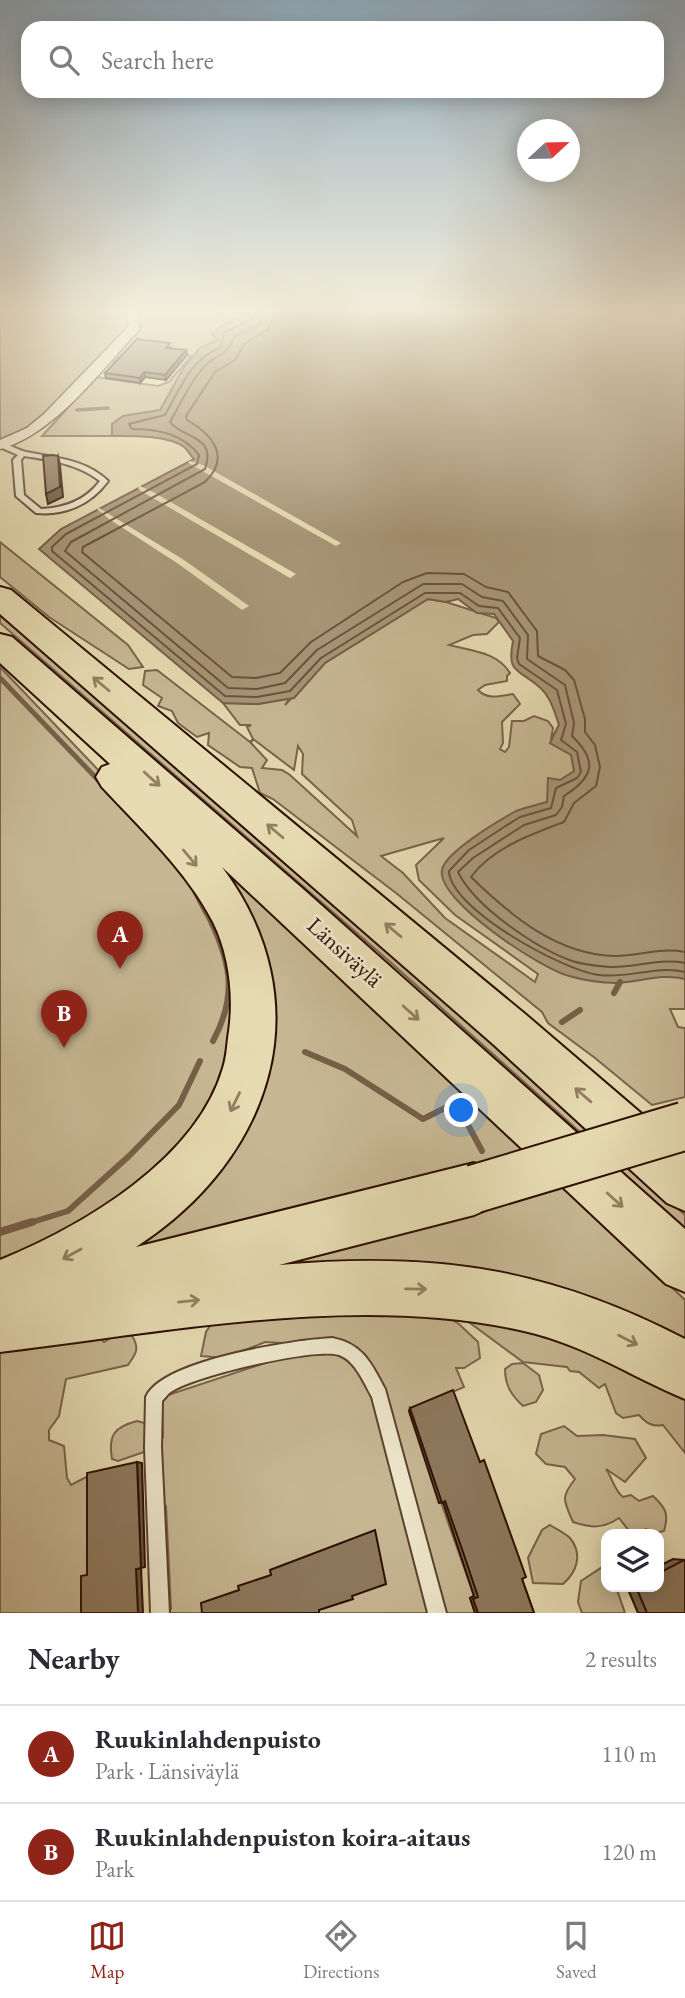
<!DOCTYPE html>
<meta charset="utf-8">
<style>
:root{--surface:#fff;--page:#f2f2f3;--text:#2b2b33;--muted:#7c7c81;--line:#e1e1e2;--accent:#8f2418}
body{margin:0;font-family:"EB Garamond",serif;background:var(--page);color:var(--text)}
.controls{position:absolute;right:21px;bottom:21px;display:grid;overflow:hidden;border-radius:14px;box-shadow:0 4px 18px #0003}
.controls button{width:63px;height:63px;display:grid;place-items:center;padding:0;border:0;border-bottom:2px solid var(--line);background:var(--surface);color:var(--text);font:35px sans-serif}
.compass{position:absolute;left:517px;top:119px;width:63px;height:63px;border-radius:50%;background:var(--surface);box-shadow:0 4px 18px #0003;rotate:68deg}
.you{position:absolute;left:462px;top:1111px;width:24px;height:24px;margin:-18px;border:5px solid #fff;border-radius:50%;background:#1a73e8;box-shadow:0 0 0 10px #1a73e833}
.badge{display:grid;place-items:center;width:46px;height:46px;border-radius:50%;background:var(--accent);color:#fff;font-size:23px;font-weight:700}
.pin{position:absolute;translate:-50% -58px;filter:drop-shadow(0 2px 4px #0008)}
.pin::after{content:'';position:absolute;top:37px;width:24px;height:21px;background:inherit;clip-path:polygon(0 0,100% 0,50% 100%)}
.list{margin:0;padding:0;list-style:none}
h2{display:flex;justify-content:space-between;align-items:center;height:91px;margin:0;padding:0 28px;font-size:30px}
h2 small{font-size:23px;font-weight:400;color:var(--muted)}
.list li{display:grid;grid-template-columns:46px 1fr auto;gap:21px;align-items:center;box-sizing:border-box;height:98px;padding:0 28px;border-top:2px solid var(--line)}
.list b{display:block;font-size:26px;white-space:nowrap}
.list p{margin:0;font-size:23px;white-space:nowrap;color:var(--muted)}
.list em{font-size:23px;font-style:normal;color:var(--muted)}
.icon{flex:none;width:38px;height:38px;fill:none;stroke:currentColor;stroke-width:2;stroke-linecap:round;stroke-linejoin:round}
.map{position:relative;flex:none;width:685px;height:1613px;overflow:hidden}
.search{position:absolute;background:var(--surface);box-shadow:0 4px 18px #0003;left:21px;right:21px;top:21px;height:77px;display:flex;align-items:center;gap:18px;box-sizing:border-box;padding:0 24px;border-radius:21px;color:var(--muted);font-size:26px}
.sheet{height:287px;background:var(--surface)}
nav{display:flex;justify-content:space-around;align-items:center;box-sizing:border-box;height:98px;border-top:2px solid var(--line);background:var(--surface);font-size:19px;color:var(--muted)}
nav a{display:grid;justify-items:center;gap:4px}
nav .on{color:var(--accent)}
.map>svg:first-child{display:block}
.green{fill:#c7b894;stroke:#7a634c;stroke-width:2;fill-rule:evenodd}
.water{fill:#a79576;stroke:#765f48;stroke-width:2}
.pier{fill:#e6dbb2}
.lines{fill:none;stroke-linecap:round;stroke-linejoin:round}
.shore{stroke:#6a523c;stroke-width:2}
.stream-far3{stroke:#765f48;stroke-width:3.5}
.stream-far2{stroke:#765f48;stroke-width:5}
.stream-far1{stroke:#765f48;stroke-width:6}
.stream{stroke:#765f48;stroke-width:8}
.lane-casing{stroke:#5b412f;stroke-width:4}
.street-casing{stroke:#5b412f;stroke-width:3}
.highway-casing{stroke:#2d0e03;stroke-width:4}
.lane{fill:#efe8cd;fill-rule:evenodd}
.street{fill:#efe8cd;fill-rule:evenodd}
.highway{fill:#e6dbb2;fill-rule:evenodd}
.highway-bridge-casing{stroke:#2d0e03;stroke-width:51;stroke-linecap:butt}
.highway-bridge{stroke:#e6dbb2;stroke-width:47}
.wall{fill:#796851;stroke:#2d0e03;stroke-width:2}
.shaded-wall{fill:#635542;stroke:#2d0e03;stroke-width:2}
.building{fill:#8d795e;stroke:#2d0e03;stroke-width:2}
.oneway{stroke:#937f63}
.labels{text-anchor:middle;dominant-baseline:central;stroke-width:6;stroke-linejoin:round;paint-order:stroke}
.street-label{font-size:23px;fill:#2d0e03;stroke:#efe8cd}
</style>
<div class="map">
<svg width="685" height="1613" viewBox="0 0 685 1613">
<rect width="100%" height="100%" fill="#e6dbb2"/>
<filter id="stains"><feTurbulence type="fractalNoise" baseFrequency=".00286" numOctaves="4"/><feColorMatrix values="0 0 0 0 .2 0 0 0 0 .09 0 0 0 0 .02 0 0 0 .5 -.17"/></filter>
<radialGradient id="worn" r=".72"><stop offset=".6" stop-color="#630" stop-opacity="0"/><stop offset="1" stop-color="#630" stop-opacity=".3"/></radialGradient>
<g class="green">
<path d="M0,310h125l5,16 -90,92 -8,7 -32,15z"/>
<path d="M140,310h115l-34,16 10,2 -83,108h-106l54,-59 62,9 11,-4 22,-26 -21,-5 1,-4 -36,-5 -20,20 -3,-1 31,-36z"/>
<path d="M0,542l128,103 15,22 -14,2 -80,-52 -49,-40z"/>
<path d="M428,599l18,3 50,16 3,4 -12,12 -14,1 -24,10c24,6 48,7 61,28l-3,3v5l-22,4 -7,5c9,10 23,6 35,4l7,10 -18,18 1,21 -3,6 5,3 4,-5 3,-26h12l10,-5 14,5 5,7 -2,12 8,-15 126,243v41h-15l8,18 7,1v69l-33,8 -57,-47 -47,-35 -6,-11 -146,-119 -123,-94 -13,-6 -8,-25 -12,-1 -32,-22 1,-12 -12,4 -19,-14 -6,-12 -14,-5 4,-8 -19,-13 2,-14 12,-1 93,72 3,-3 -6,-12 4,-2h-11l-17,-22 35,1 32,-6 -5,7 40,-42zM253,739l41,31 4,-24 5,8 -1,20 50,46 5,16 -67,-61 -8,-5 -20,-2 5,-8 -16,-17zM444,838l-28,27 3,15 36,35 83,59 -3,8 -90,-64 -42,-45 -22,-17z"/>
<path d="M0,615l239,205 352,311 -10,2 -192,-172 -389,-338z"/>
<path d="M0,667l124,130 67,77 43,75 10,101 -83,134 -161,88z"/>
<path d="M167,816l364,334 -416,114 152,-233z"/>
<path d="M631,1167l54,48v16l-66,-61z"/>
<path d="M564,1184l121,116v53l-32,-19 -495,-47z"/>
<path d="M426,1304l33,20 19,18 2,16 -16,10h-8l8,19 -55,24 65,185 -4,2 5,15h-309l5,-4 -5,-103 -5,-5 -5,-59 7,-5 -1,-40 118,-39 19,-14 -34,-2 -39,16 -25,-2 5,-24 12,-18z"/>
<path d="M451,1309l60,3 174,69v72l-22,-28c-11,2 -17,-2 -24,-10l-16,3 -7,-5 -11,-29 -6,4 -20,-16 -9,-1 -3,-4 -44,-5z"/>
<path d="M121,1332l11,4c8,12 4,18 -4,29l-62,14 -7,37 -10,14v10l15,6 3,32 4,7 21,-11 -5,139h-87v-266l97,-12 7,7z"/>
<path d="M523,1363l16,12 4,15 -7,12 -13,4c-12,-11 -18,-21 -18,-37l7,-5z"/>
<path d="M137,1421l11,3 -1,27 -29,10 -6,-2c-4,-24 2,-32 25,-38z"/>
<path d="M564,1426l13,10 26,-1 32,4 11,19 -21,24 -19,-13c7,10 8,21 17,28l8,-2 8,6 14,-5c13,12 16,18 11,35l-12,3 -6,-5 -6,4 -10,-1 -11,-14c-16,11 -28,10 -46,4 -9,-21 -13,-24 2,-43l-10,-12 -19,-3 -10,-10 5,-20z"/>
<path d="M550,1525c6,4 15,8 20,13 13,16 7,34 -7,46l-30,-1 -5,-25 14,-28z"/>
<path d="M604,1566l2,3v18h10l9,26h-43l-4,-11 3,-21z"/>
</g>
<path class="water" d="M255,310h430v669c-23,-6 -45,3 -69,4 -14,0 -33,-3 -47,-7 -28,-7 -133,-76 -127,-106 3,-18 58,-50 74,-59 10,-4 21,-6 31,-9l1,-24 12,2 14,-9 -3,-16 -21,-12 9,-18c-5,-15 -9,-30 -22,-40 -21,-17 -30,-13 -24,-44l-19,-27 -17,-1 -19,-14 -12,3 -18,-3 -103,64 -31,35 -36,6 -35,-1 -184,-154 22,-20 133,-70c-4,-4 -7,-10 -10,-12 -16,-12 -53,-11 -72,-11v-12l11,-8 37,-6 24,-43 16,-19 18,-8 -6,-5 7,-8z"/>
<g class="pier">
<path d="M190,461l15,5 136,77 -5,3 -146,-82 -2,-2z"/>
<path d="M140,486l15,7 141,81 -6,4 -149,-87 -3,-3z"/>
<path d="M99,508l85,52 65,46 -7,4 -65,-47 -68,-44 -12,-10z"/>
</g>
<g class="lines">
<g class="shore">
<path d="M256,310l-4,9 -28,14 -3,14c-31,13 -40,40 -56,68l-36,9 3,5c26,0 51,5 67,26l-2,9 -131,70 -14,13v4l173,145 32,1 33,-6 31,-33 104,-65h35l19,13 19,2 22,30 -3,20 2,6 38,26 9,34 -5,16 16,12 4,20 -4,6 -21,10 -5,20 -31,9 -16,10 -35,23 -20,21c1,38 115,100 150,104 29,4 57,-10 86,-3"/>
<path d="M265,310l-5,14 -26,13c-9,22 -13,14 -27,27 -16,16 -26,39 -37,58 13,17 47,13 35,47l-134,73 -6,9 163,137 29,1 28,-6 32,-33 106,-66h39l20,13 21,4 25,34 -1,24 38,26 9,38 -2,13c26,25 22,41 -8,60l-2,11 -6,8 -32,10 -51,33 -15,14c17,35 78,76 114,89 12,4 25,5 38,6 25,1 49,-9 75,-4"/>
<path d="M275,310l-6,19 -25,15 -9,16 -20,12 -29,44 1,4c26,15 44,37 18,62l-122,65 -1,5 150,125 24,1 24,-5 31,-31 92,-60 24,-9 37,1 22,13 22,5 29,39 1,25 27,14 9,10 11,39v13l10,13 5,22 -4,19 -22,17 -10,19c-32,12 -72,26 -93,55 39,38 86,78 144,79 24,0 46,-9 70,-4"/>
</g>
<path class="stream-far3" d="M77,410l31,-2"/>
<g class="stream-far2">
<path d="M0,678l102,106"/>
<path d="M195,892l11,21"/>
</g>
<g class="stream-far1">
<path d="M206,911c24,48 33,82 7,130"/>
<path d="M614,993l6,-11"/>
<path d="M562,1022l18,-12"/>
<path d="M305,1052l40,17 78,50 26,-13 11,4"/>
<path d="M464,1107l-4,3 22,41"/>
<path d="M26,1224l42,-13 61,-55 50,-51 21,-44"/>
</g>
<path class="stream" d="M0,1232l32,-10"/>
<defs>
<g id="lane">
<path d="M0,443c10,1 17,7 26,9 29,6 59,7 82,29 -17,23 -43,35 -72,32l-20,-17 -3,-36 5,-5 -18,-8zM24,456c27,4 54,8 76,25 -15,20 -36,27 -59,28l-17,-14 -3,-35z"/>
<path d="M332,1338c31,6 39,25 53,51l61,224h-18l-56,-216c-8,-14 -17,-37 -33,-42 -24,-8 -143,21 -165,35 -5,2 -8,7 -12,11l-1,46 8,166h-18l-6,-166 1,-50c15,-37 148,-57 186,-59z"/>
</g>
<path id="street" d="M126,310h12l1,20c-37,39 -85,105 -139,119v-9l27,-12 17,-14 85,-88z"/>
<g id="highway">
<path d="M0,587l11,3 514,424 160,137v60l-18,-8 -174,-159 -493,-430z"/>
<path d="M0,634l12,3 291,252 382,340v63l-19,-8 -444,-417c102,137 50,292 -86,380l338,-84 18,8 8,18 -8,18 -18,8 -195,50c155,-13 267,2 406,74v60c-55,-23 -102,-55 -161,-68 -166,-38 -357,1 -524,21v-92c83,-34 196,-100 223,-192 4,-12 4,-25 6,-37 5,-35 0,-77 -16,-109 -27,-52 -72,-93 -111,-135l-6,-10 6,-10 8,-3 -110,-101z"/>
</g>
</defs>
<use href="#lane" class="lane-casing"/>
<use href="#street" class="street-casing"/>
<use href="#highway" class="highway-casing"/>
<use href="#lane" class="lane"/>
<use href="#street" class="street"/>
<use href="#highway" class="highway"/>
<defs>
<path id="highway-bridge" d="M474,1189l211,-63"/>
</defs>
<use href="#highway-bridge" class="highway-bridge-casing"/>
<use href="#highway-bridge" class="highway-bridge"/>
</g>
<g class="wall">
<path d="M171,348l16,7 -21,25 -21,-3 -5,6 -34,-5 -1,-5z"/>
<path d="M410,1408l112,171 12,34h-59l-5,-15 4,-2 -31,-94 -4,1 -30,-92z"/>
<path d="M673,1559l11,1 1,53h-47l-11,-26h32v-21z"/>
</g>
<g class="shaded-wall">
<path d="M186,350l1,5 -21,25 -1,-5z"/>
<path d="M144,372l1,5 -5,6v-5z"/>
<path d="M58,456l2,9 3,32 -15,7 -2,-10z"/>
<path d="M137,1462l5,1 3,104 -4,1z"/>
<path d="M141,1568l2,45h-5l-2,-44z"/>
</g>
<g class="building">
<path d="M137,339l33,4 -4,5 20,2 -21,25 -21,-3 -4,6 -35,-5z"/>
<path d="M53,455l5,1 2,31 -14,7 -3,-38z"/>
<path d="M453,1390l27,72 4,-2 42,117 -4,2 12,34h-56l-5,-14 5,-2 -16,-48 -17,-48 -3,2 -32,-95z"/>
<path d="M137,1462l4,106 -5,1 2,44h-57v-37l6,-1v-102z"/>
<path d="M375,1530l11,54 -34,12 1,3 -34,11v3h-117l-1,-10 38,-13 -1,-4 33,-11 -1,-5z"/>
<path d="M684,1560l1,2v51h-38l-11,-26h23v-14z"/>
</g>
<defs><path id="oneway-shaft" d="M-6 0H5M1.5-3L5.5 0L1.5 3" fill="none" stroke-width="1.6" stroke-linecap="round" stroke-linejoin="round" transform="scale(1.75)"/></defs>
<g class="oneway">
<use href="#oneway-shaft" transform="translate(101 684) rotate(-140)"/>
<use href="#oneway-shaft" transform="translate(152 779) rotate(42)"/>
<use href="#oneway-shaft" transform="translate(275 831) rotate(-140)"/>
<use href="#oneway-shaft" transform="translate(190 858) rotate(50)"/>
<use href="#oneway-shaft" transform="translate(393 930) rotate(-140)"/>
<use href="#oneway-shaft" transform="translate(411 1013) rotate(42)"/>
<use href="#oneway-shaft" transform="translate(583 1095) rotate(-139)"/>
<use href="#oneway-shaft" transform="translate(235 1102) rotate(116)"/>
<use href="#oneway-shaft" transform="translate(615 1200) rotate(42)"/>
<use href="#oneway-shaft" transform="translate(72 1254) rotate(151)"/>
<use href="#oneway-shaft" transform="translate(416 1289) rotate(1)"/>
<use href="#oneway-shaft" transform="translate(189 1301) rotate(-6)"/>
<use href="#oneway-shaft" transform="translate(628 1340) rotate(27)"/>
</g>
<linearGradient id="sky" x2="0" y2="1"><stop stop-color="#8ea8ba"/><stop offset="0.58" stop-color="#f4efdc"/><stop offset="1" stop-color="#f4efdc" stop-opacity="0"/></linearGradient>
<rect width="685" height="536" fill="url(#sky)"/>
<g class="labels">
<g class="street-label">
<text transform="translate(345 952) rotate(42)">Länsiväylä</text>
</g>
</g>
<rect width="100%" height="100%" filter="url(#stains)"/>
<rect width="100%" height="100%" fill="url(#worn)"/>
</svg>
<div class="controls">
<button><svg class="icon" aria-label="layers" viewBox="0 0 24 24"><path d="M12 4l9 5-9 5-9-5zM3 14l9 5 9-5"/></svg></button>
</div>
<svg class="compass" viewBox="-18 -18 36 36"><path d="M0-13l5 13h-10z" fill="#e53935"/><path d="M0 13l5-13h-10z" fill="#7c7c81"/></svg>
<div class="you"></div>
<div class="pin badge" style="left:120px;top:969px">A</div>
<div class="pin badge" style="left:64px;top:1048px">B</div>
<div class="search"><svg class="icon" aria-label="search" viewBox="0 0 24 24"><circle cx="10" cy="10" r="6"/><path d="M15 15l6 6"/></svg>Search here</div>
</div>
<section class="sheet">
<h2>Nearby<small>2 results</small></h2>
<ul class="list">
<li><span class="badge">A</span><div><b>Ruukinlahdenpuisto</b><p>Park · Länsiväylä</p></div><em>110 m</em></li>
<li><span class="badge">B</span><div><b>Ruukinlahdenpuiston koira-aitaus</b><p>Park</p></div><em>120 m</em></li>
</ul>
</section>
<nav>
<a class="on"><svg class="icon" aria-label="map" viewBox="0 0 24 24"><path d="M3 6l6-2 6 2 6-2v14l-6 2-6-2-6 2zM9 4v14M15 6v14"/></svg>Map</a>
<a><svg class="icon" aria-label="directions" viewBox="0 0 24 24"><path d="M12 3l9 9-9 9-9-9zM9 14v-3h6M13 9l2 2-2 2"/></svg>Directions</a>
<a><svg class="icon" aria-label="saved" viewBox="0 0 24 24"><path d="M7 4h10v16l-5-4-5 4z"/></svg>Saved</a>
</nav>
